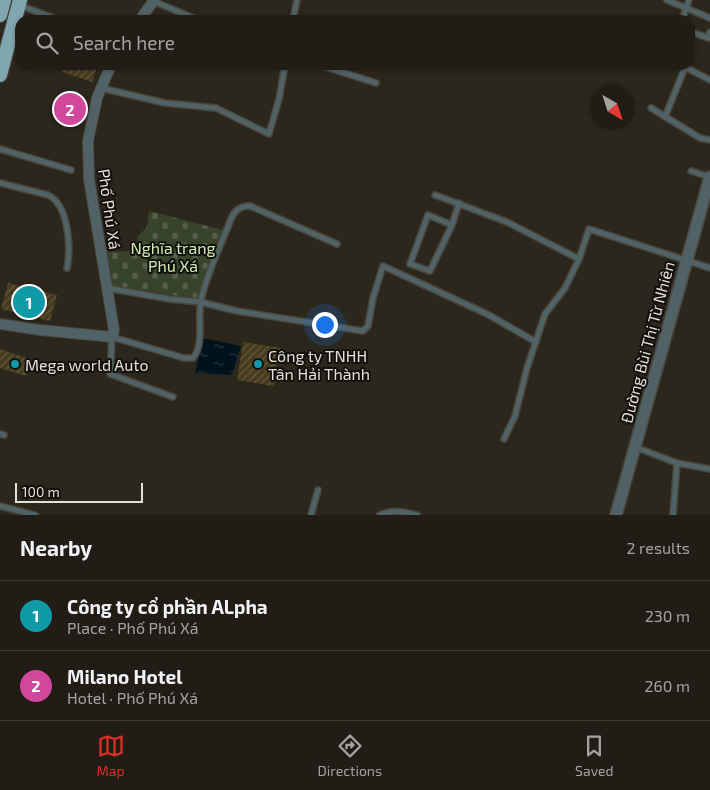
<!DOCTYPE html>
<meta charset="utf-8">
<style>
:root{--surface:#211d16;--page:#2d2a23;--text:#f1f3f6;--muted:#a2a2a1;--line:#3e3b35;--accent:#d93025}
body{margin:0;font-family:"Exo 2",sans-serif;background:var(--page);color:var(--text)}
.compass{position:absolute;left:590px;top:85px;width:45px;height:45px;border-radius:50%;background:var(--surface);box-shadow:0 1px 4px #0004;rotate:141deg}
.scale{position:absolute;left:15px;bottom:12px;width:128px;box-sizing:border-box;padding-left:5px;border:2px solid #e3e0d9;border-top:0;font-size:14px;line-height:18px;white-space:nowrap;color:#e3e0d9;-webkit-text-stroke:4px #12100c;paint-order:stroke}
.you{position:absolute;left:324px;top:324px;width:18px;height:18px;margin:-12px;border:4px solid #fff;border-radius:50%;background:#1a73e8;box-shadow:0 0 0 8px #1a73e833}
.badge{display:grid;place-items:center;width:32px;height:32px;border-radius:50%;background:var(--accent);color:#fff;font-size:16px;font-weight:700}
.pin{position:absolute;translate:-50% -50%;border:2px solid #fff;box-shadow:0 1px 5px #0006}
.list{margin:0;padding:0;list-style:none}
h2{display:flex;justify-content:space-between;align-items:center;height:65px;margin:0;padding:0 20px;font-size:21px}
h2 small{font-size:16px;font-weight:400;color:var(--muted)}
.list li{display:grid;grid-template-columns:32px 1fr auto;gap:15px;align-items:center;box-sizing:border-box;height:70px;padding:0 20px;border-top:1px solid var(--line)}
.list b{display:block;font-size:19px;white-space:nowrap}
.list p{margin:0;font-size:16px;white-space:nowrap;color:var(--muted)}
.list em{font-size:16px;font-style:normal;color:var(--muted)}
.icon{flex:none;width:28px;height:28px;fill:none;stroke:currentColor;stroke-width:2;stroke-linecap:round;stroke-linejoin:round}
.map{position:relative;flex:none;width:710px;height:515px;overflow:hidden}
.search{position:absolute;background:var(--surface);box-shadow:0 1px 4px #0004;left:15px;right:15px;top:15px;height:55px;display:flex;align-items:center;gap:12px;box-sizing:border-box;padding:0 18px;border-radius:15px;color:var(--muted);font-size:19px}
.sheet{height:205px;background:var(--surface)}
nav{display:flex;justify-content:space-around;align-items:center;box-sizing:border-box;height:70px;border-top:1px solid var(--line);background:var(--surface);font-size:14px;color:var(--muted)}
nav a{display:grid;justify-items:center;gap:2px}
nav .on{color:var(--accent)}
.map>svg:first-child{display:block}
.cemetery{fill:url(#cemetery-stones)}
.water{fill:url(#water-ripples)}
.building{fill:url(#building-hatch)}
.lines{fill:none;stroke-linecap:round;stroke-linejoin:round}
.service-casing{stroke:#49453b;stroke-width:8}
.minor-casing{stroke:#49453b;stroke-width:12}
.tertiary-casing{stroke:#49453b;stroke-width:14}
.trunk-casing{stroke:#49453b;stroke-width:16}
.service{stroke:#516266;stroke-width:5}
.minor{stroke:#516266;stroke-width:10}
.tertiary{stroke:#516266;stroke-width:11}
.trunk{stroke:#80a6b0;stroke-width:14}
.culture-dot{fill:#0f9aa8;stroke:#12100c;stroke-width:2}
.labels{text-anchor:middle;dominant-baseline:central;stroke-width:4;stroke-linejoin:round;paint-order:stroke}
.street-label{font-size:16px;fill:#e3e0d9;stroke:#12100c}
.park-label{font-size:16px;fill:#cfeab3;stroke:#12100c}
.poi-label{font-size:16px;fill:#e3e0d9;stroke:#12100c;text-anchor:start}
</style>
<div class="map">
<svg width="710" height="515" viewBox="0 0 710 515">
<defs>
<pattern id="cemetery-stones" width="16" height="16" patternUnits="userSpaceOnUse" patternTransform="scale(1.25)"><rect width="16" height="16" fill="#38432c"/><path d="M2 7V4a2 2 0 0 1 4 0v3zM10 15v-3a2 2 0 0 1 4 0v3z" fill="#555e4a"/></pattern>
<pattern id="water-ripples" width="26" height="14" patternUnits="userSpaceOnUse" patternTransform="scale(1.25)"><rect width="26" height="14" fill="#00121c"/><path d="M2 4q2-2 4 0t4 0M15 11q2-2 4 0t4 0" fill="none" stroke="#25343c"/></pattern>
<pattern id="building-hatch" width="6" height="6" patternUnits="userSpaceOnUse" patternTransform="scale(1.25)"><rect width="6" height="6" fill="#483c1e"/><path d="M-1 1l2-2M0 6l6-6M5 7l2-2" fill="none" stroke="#62583e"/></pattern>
</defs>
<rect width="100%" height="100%" fill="#2c271d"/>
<path class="cemetery" d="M149,211l74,19 -26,69 -87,-14 -4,-33 25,-1 5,-4 2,-11 9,-9z"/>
<path class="water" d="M203,338l38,8 -9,29 -37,-2z"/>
<g class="building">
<path d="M65,65h33l-6,17 -30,-10z"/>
<path d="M8,283l49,12 -7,26 -49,-12z"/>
<path d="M243,342l37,6 -6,38 -37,-6z"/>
<path d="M0,349l32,11 -6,16 -26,-8z"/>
</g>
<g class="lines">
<defs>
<g id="service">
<path d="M667,0l43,18"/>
<path d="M153,1l45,19"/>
<path d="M19,5l40,15"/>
<path d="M293,20l4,-20"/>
<path d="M682,20l7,-20"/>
<path d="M690,35l2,-3 16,6 2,-6"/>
<path d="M320,65l56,18"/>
<path d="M681,65l29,15"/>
<path d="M101,88l64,15 51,5 53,26 10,-35 6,-34"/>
<path d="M651,108l49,30 10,2"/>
<path d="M665,117l21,-52"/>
<path d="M0,149l71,21"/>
<path d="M691,171l18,6"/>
<path d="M0,183l48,12c21,10 23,53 19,73"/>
<path d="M435,195l72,27 72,37"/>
<path d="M452,225l-24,-10 -18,49 20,7 22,-46 7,-22"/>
<path d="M107,288l62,11 31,3 37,9 126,20 5,-5 5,-28 10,-32 104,48 49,28"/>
<path d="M173,397l-63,-23 2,-37 72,21h9c12,-14 4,-42 8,-58 6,-27 20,-55 30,-81 4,-9 9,-13 19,-13l87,38"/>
<path d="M0,434l4,1"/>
<path d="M504,439l11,-23 12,-48 18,-54 20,-26 14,-29 10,-30 121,39"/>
<path d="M635,447l42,16 33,6"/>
<path d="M0,506l35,9"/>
<path d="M311,515l7,-25"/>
<path d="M380,515c13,-6 24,-3 37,0"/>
<path d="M673,515l4,-52"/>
</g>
<g id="minor">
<path d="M140,20l14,-20"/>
<path d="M0,324l40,6 72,7 2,-7 -25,-151 -1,-38 9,-43 14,-33"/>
</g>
<path id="tertiary" d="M616,515l94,-338"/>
<g id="trunk">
<path d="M0,15l4,-15"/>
<path d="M0,75l20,-75"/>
</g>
</defs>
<use href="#service" class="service-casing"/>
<use href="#minor" class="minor-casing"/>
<use href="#tertiary" class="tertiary-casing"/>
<use href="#trunk" class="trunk-casing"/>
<use href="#service" class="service"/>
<use href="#minor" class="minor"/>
<use href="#tertiary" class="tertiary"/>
<use href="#trunk" class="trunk"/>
</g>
<g class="culture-dot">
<circle cx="15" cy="364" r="5"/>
<circle cx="258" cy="364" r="5"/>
</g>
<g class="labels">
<g class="street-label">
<text transform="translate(110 209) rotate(82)">Phố Phú Xá</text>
<text transform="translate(647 342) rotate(-75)">Đường Bùi Thị Từ Nhiên</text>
</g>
<g class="park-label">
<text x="173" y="247">Nghĩa trang<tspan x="173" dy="18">Phú Xá</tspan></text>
</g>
<g class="poi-label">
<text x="268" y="355">Công ty TNHH<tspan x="268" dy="18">Tân Hải Thành</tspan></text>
<text x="25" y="364">Mega world Auto</text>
</g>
</g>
</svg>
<svg class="compass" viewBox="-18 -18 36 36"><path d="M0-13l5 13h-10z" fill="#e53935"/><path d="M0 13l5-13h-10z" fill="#a2a2a1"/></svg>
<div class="scale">100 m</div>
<div class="you"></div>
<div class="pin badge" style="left:29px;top:302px;background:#0f9aa8">1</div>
<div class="pin badge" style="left:70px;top:109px;background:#d1479c">2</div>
<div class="search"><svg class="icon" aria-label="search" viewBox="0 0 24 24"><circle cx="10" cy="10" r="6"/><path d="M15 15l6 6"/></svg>Search here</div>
</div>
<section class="sheet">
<h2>Nearby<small>2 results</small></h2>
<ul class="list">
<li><span class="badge" style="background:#0f9aa8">1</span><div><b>Công ty cổ phần ALpha</b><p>Place · Phố Phú Xá</p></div><em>230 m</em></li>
<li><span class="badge" style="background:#d1479c">2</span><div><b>Milano Hotel</b><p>Hotel · Phố Phú Xá</p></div><em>260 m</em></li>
</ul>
</section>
<nav>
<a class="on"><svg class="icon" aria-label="map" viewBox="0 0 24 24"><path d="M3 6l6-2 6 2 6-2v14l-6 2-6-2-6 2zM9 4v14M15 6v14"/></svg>Map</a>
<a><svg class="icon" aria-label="directions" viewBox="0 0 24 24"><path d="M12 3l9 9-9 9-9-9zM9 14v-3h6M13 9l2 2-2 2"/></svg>Directions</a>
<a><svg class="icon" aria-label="saved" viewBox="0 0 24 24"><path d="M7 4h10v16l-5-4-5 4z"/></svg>Saved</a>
</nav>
